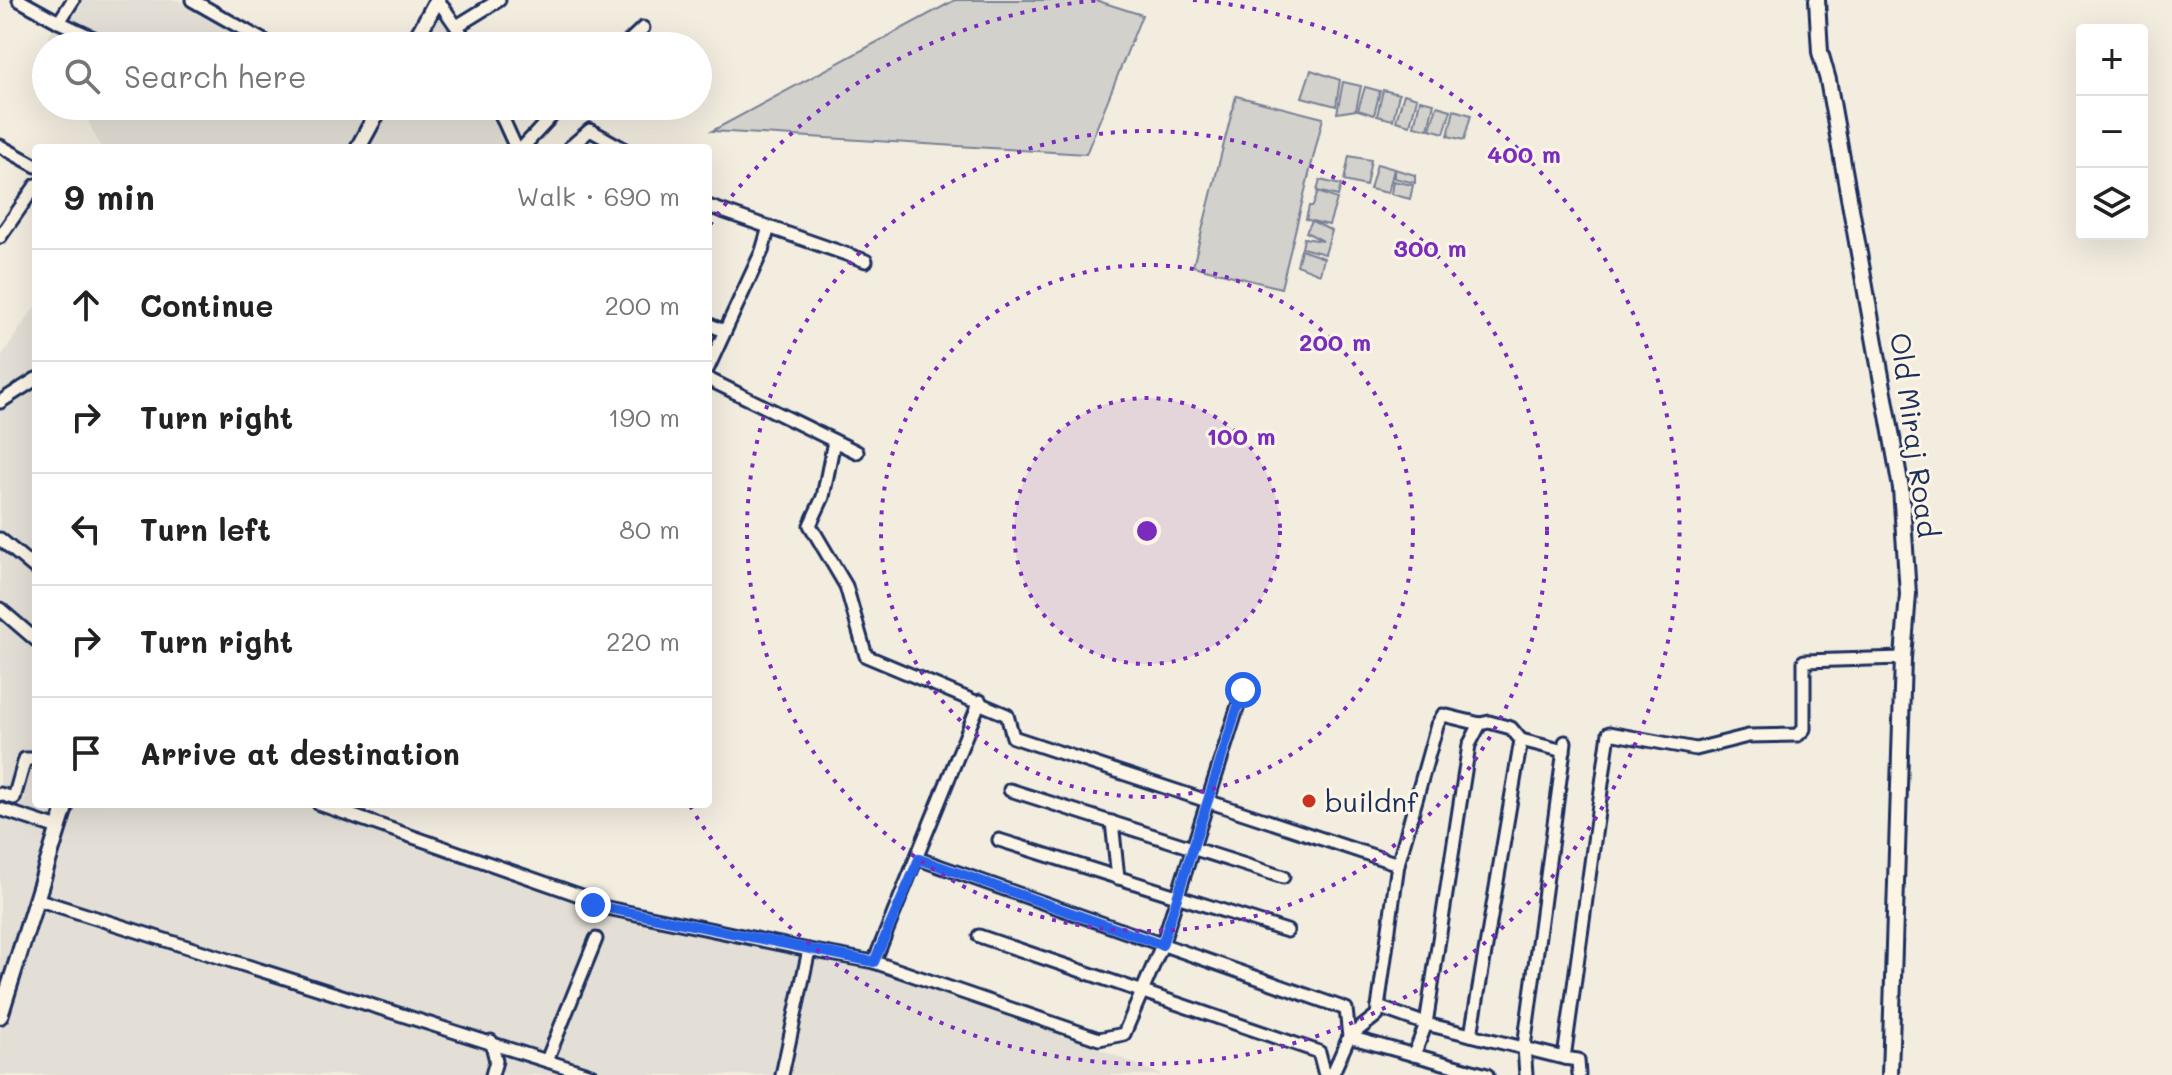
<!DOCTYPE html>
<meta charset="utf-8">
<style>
:root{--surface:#fff;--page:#f2f2f2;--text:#222;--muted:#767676;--line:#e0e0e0}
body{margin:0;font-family:Mali,sans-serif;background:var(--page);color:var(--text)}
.controls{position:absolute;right:24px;top:24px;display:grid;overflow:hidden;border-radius:8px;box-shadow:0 8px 32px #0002}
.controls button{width:72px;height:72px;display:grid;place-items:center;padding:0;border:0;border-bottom:2px solid var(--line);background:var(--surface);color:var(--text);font:40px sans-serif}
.stop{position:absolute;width:24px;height:24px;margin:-18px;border:6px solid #2563eb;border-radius:50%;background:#fff}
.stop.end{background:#2563eb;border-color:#fff;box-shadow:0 2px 8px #0008}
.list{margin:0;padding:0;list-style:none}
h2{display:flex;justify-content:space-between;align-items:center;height:104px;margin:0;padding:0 32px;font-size:34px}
h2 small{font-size:26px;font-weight:400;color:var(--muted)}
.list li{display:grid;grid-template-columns:52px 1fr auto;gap:24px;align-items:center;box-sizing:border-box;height:112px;padding:0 32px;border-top:2px solid var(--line)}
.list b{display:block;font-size:30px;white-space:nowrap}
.list em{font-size:26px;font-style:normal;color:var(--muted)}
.icon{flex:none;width:44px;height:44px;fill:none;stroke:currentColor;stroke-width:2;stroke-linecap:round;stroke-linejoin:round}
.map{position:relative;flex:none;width:2172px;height:1075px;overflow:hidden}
.search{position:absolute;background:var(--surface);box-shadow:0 8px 32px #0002;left:32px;top:32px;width:680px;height:88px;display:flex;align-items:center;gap:20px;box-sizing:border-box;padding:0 28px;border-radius:44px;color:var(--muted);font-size:30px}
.panel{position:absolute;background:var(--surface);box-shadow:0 8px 32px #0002;left:32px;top:144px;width:680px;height:664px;border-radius:8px}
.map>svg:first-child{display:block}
.built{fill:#e3dfd6}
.green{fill:#d3d1cc;stroke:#778095;stroke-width:2}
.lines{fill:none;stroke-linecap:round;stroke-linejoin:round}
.minor-casing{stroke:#1b2f5e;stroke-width:17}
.major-casing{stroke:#1b2f5e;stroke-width:20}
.minor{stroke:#fcf5e5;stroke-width:11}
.major{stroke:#fcf5e5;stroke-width:14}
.route{stroke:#2563eb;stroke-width:10}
.ring{fill:none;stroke:#7b2cbf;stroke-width:4;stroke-dasharray:4 8}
.poi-dot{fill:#c8321e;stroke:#fcf5e5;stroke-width:3}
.labels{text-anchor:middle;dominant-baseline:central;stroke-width:6;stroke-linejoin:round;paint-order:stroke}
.street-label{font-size:28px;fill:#1b2f5e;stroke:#fcf5e5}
.poi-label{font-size:28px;fill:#1b2f5e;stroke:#fcf5e5;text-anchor:start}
.centre{fill:#7b2cbf;stroke:#fcf5e5;stroke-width:4}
.ring-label{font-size:24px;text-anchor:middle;font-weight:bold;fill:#7b2cbf;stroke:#fcf5e5;stroke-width:6;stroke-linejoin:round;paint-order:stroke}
</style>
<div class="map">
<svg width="2172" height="1075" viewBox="0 0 2172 1075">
<rect width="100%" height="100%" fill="#f3ede0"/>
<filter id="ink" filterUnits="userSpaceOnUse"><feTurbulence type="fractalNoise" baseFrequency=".0125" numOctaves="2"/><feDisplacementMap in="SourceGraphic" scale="16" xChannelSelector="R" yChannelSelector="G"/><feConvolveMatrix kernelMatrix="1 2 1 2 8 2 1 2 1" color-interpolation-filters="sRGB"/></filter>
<g filter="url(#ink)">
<g class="built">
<path d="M72,0h106l88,46h-214l-4,-9z"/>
<path d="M437,0l33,46h-58z"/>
<path d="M81,106h416l19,42h-415z"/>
<path d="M36,305v499h283l274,101 216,45 128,32 225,93h-1162v-717z"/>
</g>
<g class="green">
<path d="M955,0h140l47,15 -56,139 -374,-23z"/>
<path d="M1311,70l29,10 -4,26 -34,-9z"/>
<path d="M1343,82l18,4 -5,24 -19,3z"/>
<path d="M1365,87l15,4 -6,24 -16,-5z"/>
<path d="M1383,90l16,4 -6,26 -16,-4z"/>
<path d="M1404,94l13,4 -7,27 -14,-4z"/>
<path d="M1236,96l87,22 -42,170 -88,-22z"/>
<path d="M1420,100l14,3 -6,26 -14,-3z"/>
<path d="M1437,106l14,4 -7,23 -14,-4z"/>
<path d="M1454,110l17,5 -7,25 -16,-4z"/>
<path d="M1349,156l22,4 -5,26 -22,-5z"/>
<path d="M1377,164l38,11v8l-21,-5v-9l-6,24 -18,-4z"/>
<path d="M1320,180l21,5 -3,11 -21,-5z"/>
<path d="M1393,181l20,4 -3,14 -19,-5z"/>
<path d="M1318,192l19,7 -8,26 -17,-4 20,10 -7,23 -23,-6 2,-10 19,3 -17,-9 6,-11 -6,-2 3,-13h4z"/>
<path d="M1301,250l23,8 -4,16 -23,-9z"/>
</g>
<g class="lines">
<defs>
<g id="minor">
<path d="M19,0l40,22 14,-22"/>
<path d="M192,0l81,46"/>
<path d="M438,0l32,46"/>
<path d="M59,22l41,19"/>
<path d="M457,26l42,-26"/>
<path d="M624,46l19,-18"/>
<path d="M497,106l19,42"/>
<path d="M0,146l36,20"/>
<path d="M522,148l39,-42"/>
<path d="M569,148l21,-18 32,18"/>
<path d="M708,206l158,55"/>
<path d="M0,237l36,-52"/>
<path d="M708,324l16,7"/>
<path d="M708,368l54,-117 7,-24"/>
<path d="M708,379l149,73"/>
<path d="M0,402l36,-23"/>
<path d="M834,441l-11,56 -13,28 36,61 20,70 141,59 6,22 385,127 -21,151 -28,22 -17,38"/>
<path d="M0,539l36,30"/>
<path d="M0,609l36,31"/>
<path d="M1480,724l-11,21 -43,279 138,34"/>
<path d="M1010,790l273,87"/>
<path d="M0,794l14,4 11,-39h11"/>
<path d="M319,804l263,92 11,9 216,45"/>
<path d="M0,809l58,19"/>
<path d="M1112,822l6,56"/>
<path d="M999,840l288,91"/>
<path d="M919,859l427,150 3,28 138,38"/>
<path d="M1398,864l39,-139 6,-10 37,9 9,-2 22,6 10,12 43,11"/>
<path d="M36,899l555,176"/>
<path d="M979,936l340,116 6,23"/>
<path d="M874,962l106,-261"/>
<path d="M1378,1007l48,17 -12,31"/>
<path d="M1471,1035l50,-295"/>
<path d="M491,1041l5,20 -4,14"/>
<path d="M547,1060l49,-121"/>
<path d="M782,1075l27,-125 65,12 225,77 25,-5 38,-89 81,-255"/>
<path d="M1526,1075l-2,-28 41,-305"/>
<path d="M1579,1075l-1,-15 -14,-2 45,-325 87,16 52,-13 50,-1 6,-6v-68l99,-3"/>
</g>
<g id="major">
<path d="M1817,0l3,52 8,28 73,408 7,106 -5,64 -13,417"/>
<path d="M412,46l25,-46"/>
<path d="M358,148l23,-42"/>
<path d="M0,1016l66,-212"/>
</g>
</defs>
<use href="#minor" class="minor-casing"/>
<use href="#major" class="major-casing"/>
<use href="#minor" class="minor"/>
<use href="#major" class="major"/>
</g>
</g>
<g class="lines" filter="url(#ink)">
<path class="route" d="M593,905l281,57 45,-103 243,86 81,-255"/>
</g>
<circle cx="1147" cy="531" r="133" fill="#7b2cbf" fill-opacity=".12"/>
<g class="ring">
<circle cx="1147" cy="531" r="133"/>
<circle cx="1147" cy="531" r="266"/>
<circle cx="1147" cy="531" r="400"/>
<path d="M710 225A533 533 0 0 1 1101 0M1193 0A533 533 0 1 1 690 806"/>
</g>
<circle class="poi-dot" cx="1309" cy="801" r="8"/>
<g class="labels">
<g class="street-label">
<text transform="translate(1915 435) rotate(82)">Old Miraj Road</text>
</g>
<g class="poi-label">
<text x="1325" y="801">buildnf</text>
</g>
</g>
<circle cx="1147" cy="531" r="12" class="centre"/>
<g class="ring-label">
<text x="1524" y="163">400 m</text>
<text x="1430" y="257">300 m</text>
<text x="1335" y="351">200 m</text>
<text x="1241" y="445">100 m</text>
</g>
</svg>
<div class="controls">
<button>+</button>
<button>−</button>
<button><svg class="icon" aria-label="layers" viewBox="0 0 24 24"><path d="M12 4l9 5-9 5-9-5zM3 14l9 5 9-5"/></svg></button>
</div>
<div class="stop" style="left:1243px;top:690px"></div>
<div class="stop end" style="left:593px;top:905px"></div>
<div class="search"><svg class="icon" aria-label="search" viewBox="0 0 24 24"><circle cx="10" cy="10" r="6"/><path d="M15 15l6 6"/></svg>Search here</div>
<section class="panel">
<h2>9 min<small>Walk · 690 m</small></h2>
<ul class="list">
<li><svg class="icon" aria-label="ahead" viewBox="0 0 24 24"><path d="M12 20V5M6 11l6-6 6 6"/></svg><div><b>Continue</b></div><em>200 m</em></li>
<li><svg class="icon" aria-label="right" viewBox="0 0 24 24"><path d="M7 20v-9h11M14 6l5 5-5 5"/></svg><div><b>Turn right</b></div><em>190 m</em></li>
<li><svg class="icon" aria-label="left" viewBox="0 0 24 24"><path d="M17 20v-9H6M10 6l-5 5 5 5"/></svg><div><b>Turn left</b></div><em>80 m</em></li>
<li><svg class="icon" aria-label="right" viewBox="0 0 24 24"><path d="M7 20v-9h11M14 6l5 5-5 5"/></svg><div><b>Turn right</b></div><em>220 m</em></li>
<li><svg class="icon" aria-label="arrive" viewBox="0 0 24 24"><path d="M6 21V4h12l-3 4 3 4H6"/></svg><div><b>Arrive at destination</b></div></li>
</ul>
</section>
</div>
